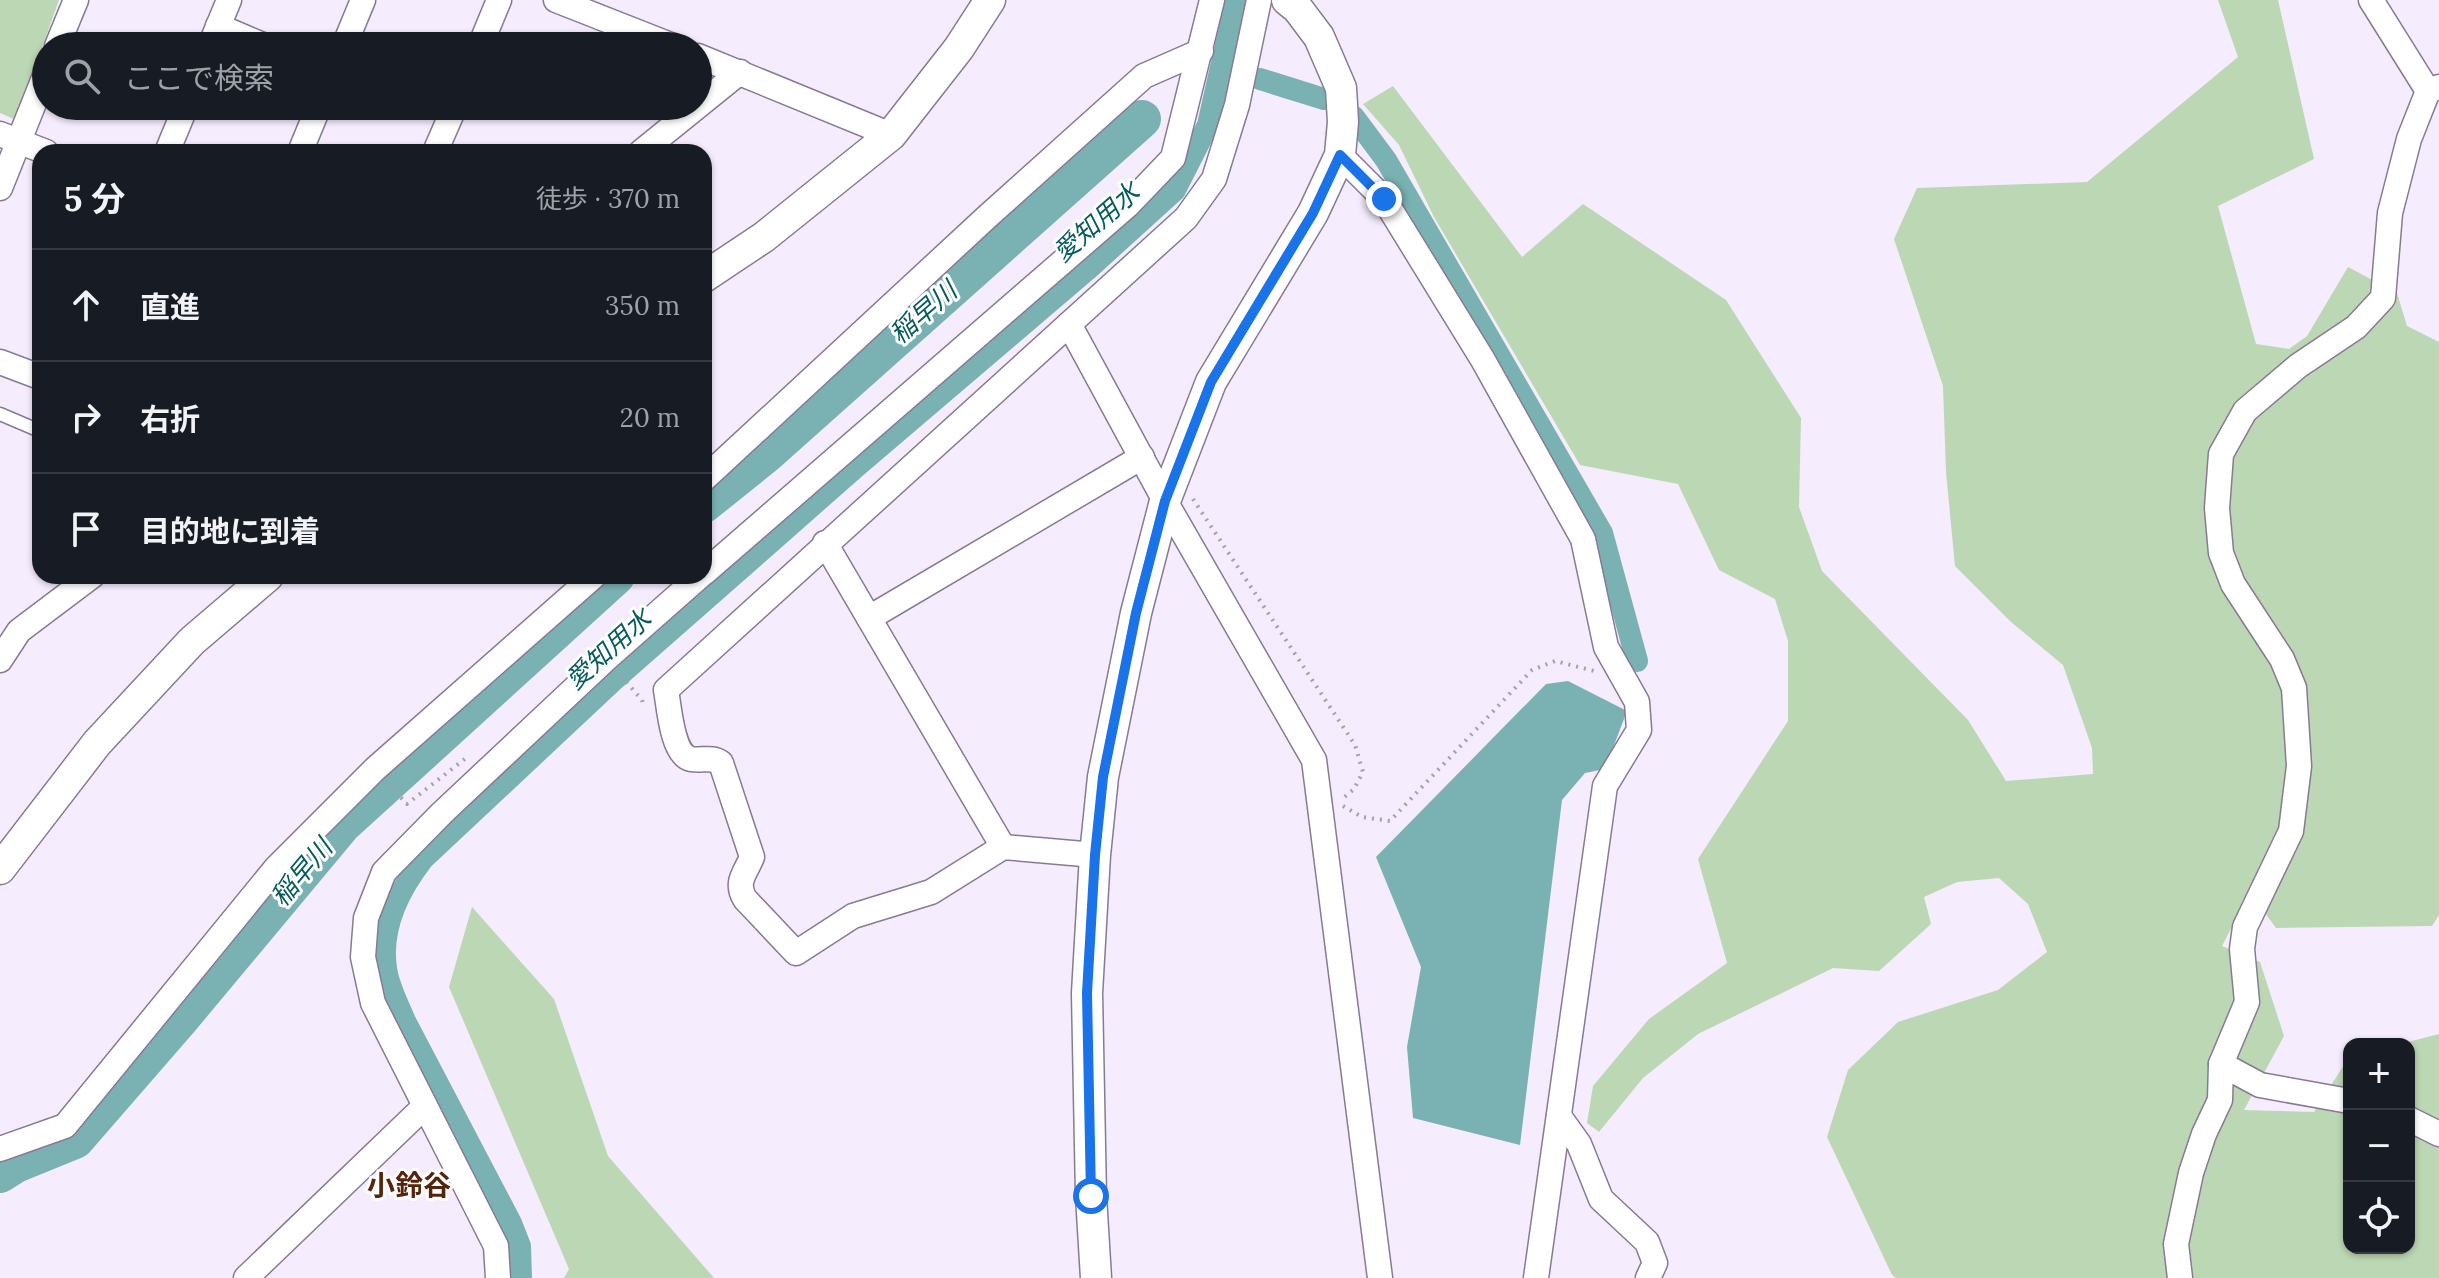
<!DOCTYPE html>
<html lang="ja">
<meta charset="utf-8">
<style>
:root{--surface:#171b24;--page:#20242c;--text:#f1f3f6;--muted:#9ea1a6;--line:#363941}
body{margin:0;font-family:Lora,"Noto Sans JP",serif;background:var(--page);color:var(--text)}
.controls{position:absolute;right:24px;bottom:24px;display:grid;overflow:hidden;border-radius:16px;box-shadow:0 2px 6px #0004}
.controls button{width:72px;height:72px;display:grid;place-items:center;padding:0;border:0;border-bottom:2px solid var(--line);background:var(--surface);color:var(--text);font:40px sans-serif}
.stop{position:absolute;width:24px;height:24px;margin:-18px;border:6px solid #1a73e8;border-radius:50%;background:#fff}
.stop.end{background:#1a73e8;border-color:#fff;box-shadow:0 2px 8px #0008}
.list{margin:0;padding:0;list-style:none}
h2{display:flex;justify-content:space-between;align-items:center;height:104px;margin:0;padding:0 32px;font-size:34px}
h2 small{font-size:26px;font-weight:400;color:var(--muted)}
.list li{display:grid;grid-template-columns:52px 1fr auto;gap:24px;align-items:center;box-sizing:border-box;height:112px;padding:0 32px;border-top:2px solid var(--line)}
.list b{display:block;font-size:30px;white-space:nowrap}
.list em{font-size:26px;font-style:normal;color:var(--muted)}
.icon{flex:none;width:44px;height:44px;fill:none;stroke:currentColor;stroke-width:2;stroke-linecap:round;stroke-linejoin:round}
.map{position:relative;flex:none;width:2439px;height:1278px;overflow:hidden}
.search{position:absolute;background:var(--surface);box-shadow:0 2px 6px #0004;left:32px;top:32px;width:680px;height:88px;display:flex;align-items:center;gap:20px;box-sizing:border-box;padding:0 28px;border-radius:44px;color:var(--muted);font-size:30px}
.panel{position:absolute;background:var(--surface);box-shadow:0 2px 6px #0004;left:32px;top:144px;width:680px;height:440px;border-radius:24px}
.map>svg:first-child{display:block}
.green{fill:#bcd7b3}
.water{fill:#7ab2b4}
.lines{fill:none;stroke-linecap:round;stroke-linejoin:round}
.canal{stroke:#7ab2b4;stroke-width:22}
.river{stroke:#7ab2b4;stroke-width:38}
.service-casing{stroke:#887a94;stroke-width:15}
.minor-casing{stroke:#887a94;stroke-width:27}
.tertiary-casing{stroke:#887a94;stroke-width:33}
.path{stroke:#a79fae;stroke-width:4;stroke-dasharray:2 6;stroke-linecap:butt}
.service{stroke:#fff;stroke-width:12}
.minor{stroke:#fff;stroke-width:24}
.tertiary{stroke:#fff;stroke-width:30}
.route{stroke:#1a73e8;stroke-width:10}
.labels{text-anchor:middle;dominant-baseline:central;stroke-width:6;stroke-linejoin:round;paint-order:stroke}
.water-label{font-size:26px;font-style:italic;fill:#075b5d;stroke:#fdfdfd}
.quarter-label{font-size:28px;font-weight:bold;fill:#55250b;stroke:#fdfdfd}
</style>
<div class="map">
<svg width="2439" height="1278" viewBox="0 0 2439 1278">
<rect width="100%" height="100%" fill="#f5ecfd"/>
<g class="green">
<path d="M0,0h59l-43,120 -16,-7z"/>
<path d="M2218,0h60l36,159 -96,47 38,138 33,5 18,-13 41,-69 49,26 10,33 32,16v573l-7,11 -156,2 -26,-36 -28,54 38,16 24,74 -40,74 70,2 35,-55v191h60v-204h-9l39,-10v244h-543l-4,-3 -65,-138 21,-67 50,-48 100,-32 49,-38 -19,-48 -29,-26 -42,4 -33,15 7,27 -52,47 -46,-3 -135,66 -55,44 -44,54 -12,-9 6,-37 56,-67 78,-56 -29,-104 90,-138v-80l-13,-42 -56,-29 -41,-86 -98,-19 -146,-248 -35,-72 -36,-41 30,-18 129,171 61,-53 143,96 75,118 -2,89 23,64 146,149 38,61 87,-7 -1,-26 -29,-83 -52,-43 -56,-56 -9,-94 -3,-86 -49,-147 23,-51 170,-6 151,-125z"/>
<path d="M472,907l82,92 54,157 106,122h-150l5,-9 -120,-282z"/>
</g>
<path class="water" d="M1568,681l59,30 -22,58 -20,4 -23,27 -42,345 -107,-27 -6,-71 14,-80 -45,-110 170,-173z"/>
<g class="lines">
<g class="canal">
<path d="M1260,79l64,20"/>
<path d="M1354,117l32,43 216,373 35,128"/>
<path d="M521,1278l-1,-32 -9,-23 -106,-202c-7,-17 -17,-35 -19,-53 -6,-41 13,-78 37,-109l191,-179 242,-213 231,-197 88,-80 33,-65 28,-125"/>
</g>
<g class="river">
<path d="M704,504l61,-49 377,-336"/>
<path d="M0,1174l16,-10 59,-24 106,-122 161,-193 274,-249"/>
</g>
<defs>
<path id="service" d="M0,414l40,17"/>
<g id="minor">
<path d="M556,0l117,46"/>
<path d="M2371,0l57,91"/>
<path d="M218,26l47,20"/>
<path d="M57,46l19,-46"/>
<path d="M210,46l19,-46"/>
<path d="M344,46l19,-46"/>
<path d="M480,46l19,-46"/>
<path d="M698,56l193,79"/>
<path d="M0,134l46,18"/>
<path d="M167,152l19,-46"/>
<path d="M300,152l19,-46"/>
<path d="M435,152l20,-46"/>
<path d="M641,152l99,-80"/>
<path d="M1340,155l44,44 99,161 100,179 23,108 31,55 2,28 -34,56 -69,492"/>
<path d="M0,188l46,-115"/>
<path d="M1069,324l96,177 149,259 66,518"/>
<path d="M0,362l40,15"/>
<path d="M704,479l284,-263 156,-140 57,-25"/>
<path d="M825,543l178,304"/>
<path d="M704,573l424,-368 45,-47 39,-158"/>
<path d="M869,618l273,-161"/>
<path d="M0,660l19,-29 73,-55"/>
<path d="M1095,855l-92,-8 -72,45 -78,24 -57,37 -51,-54c-10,-17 0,-25 7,-42l-31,-94c-9,-7 -19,-2 -30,-4 -19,-4 -22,-53 -25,-69l520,-472 28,-39 23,-74 22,-105"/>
<path d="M2221,1064l39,21 89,16"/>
<path d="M1559,1116l20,28 22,55 46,43 8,21 -7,15"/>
<path d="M2409,1119l30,15"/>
<path d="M0,1149l65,-23 211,-258 99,-99 219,-193"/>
<path d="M246,1278l179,-172"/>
<path d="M498,1278l-2,-32 -123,-243 -10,-46 3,-39 18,-46 58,-59 164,-154 94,-83"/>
<path d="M2180,1278l-4,-34 15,-71 13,-39 16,-34 1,-36 26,-62 -5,-53 3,-22 46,-96 8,-65 -5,-78 -12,-29 -49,-75 -12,-31 -4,-45 4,-54 24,-43 53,-45 58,-39 27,-29 7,-85 19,-74 19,-48 11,-4"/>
</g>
<g id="tertiary">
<path d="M704,277l60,-40 127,-102 68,-87 31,-48"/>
<path d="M0,869l97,-126 95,-102 76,-65"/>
<path d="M1096,1278l-5,-82 -4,-203 8,-138 8,-78 33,-164 29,-112 46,-119 102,-169 27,-58 3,-33 -2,-34 -22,-51 -21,-28 -11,-9"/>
</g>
</defs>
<use href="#service" class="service-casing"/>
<use href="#minor" class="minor-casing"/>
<use href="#tertiary" class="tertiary-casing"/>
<g class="path">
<path d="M1193,499l162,246 8,27 -9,17 -13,11"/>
<path d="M621,676l21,24 2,7"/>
<path d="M390,786l17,18 59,-46"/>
<path d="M1343,806l19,11 28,4 142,-151 23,-9 39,10"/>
</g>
<use href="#service" class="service"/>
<use href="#minor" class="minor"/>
<use href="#tertiary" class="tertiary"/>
</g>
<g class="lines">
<path class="route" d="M1091,1196l-4,-203 8,-138 8,-78 33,-164 29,-112 46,-119 102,-169 27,-58 44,44"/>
</g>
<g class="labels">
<g class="water-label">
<text transform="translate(1096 222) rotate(-41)">愛知用水</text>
<text transform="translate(923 312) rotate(-41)">稲早川</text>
<text transform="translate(608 649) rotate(-42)">愛知用水</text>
<text transform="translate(301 872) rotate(-50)">稲早川</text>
</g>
<g class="quarter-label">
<text x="409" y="1185">小鈴谷</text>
</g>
</g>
</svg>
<div class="controls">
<button>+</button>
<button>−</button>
<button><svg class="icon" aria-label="locate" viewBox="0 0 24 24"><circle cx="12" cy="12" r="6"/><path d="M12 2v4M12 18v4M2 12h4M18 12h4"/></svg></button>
</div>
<div class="stop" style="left:1091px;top:1196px"></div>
<div class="stop end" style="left:1384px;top:199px"></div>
<div class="search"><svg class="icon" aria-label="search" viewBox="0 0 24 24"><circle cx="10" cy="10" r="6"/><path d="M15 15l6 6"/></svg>ここで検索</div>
<section class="panel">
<h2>5 分<small>徒歩 · 370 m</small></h2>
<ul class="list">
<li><svg class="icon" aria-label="ahead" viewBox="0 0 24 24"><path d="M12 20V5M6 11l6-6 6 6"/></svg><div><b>直進</b></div><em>350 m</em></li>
<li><svg class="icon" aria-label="right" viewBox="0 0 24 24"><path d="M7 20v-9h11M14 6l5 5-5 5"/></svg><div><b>右折</b></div><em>20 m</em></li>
<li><svg class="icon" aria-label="arrive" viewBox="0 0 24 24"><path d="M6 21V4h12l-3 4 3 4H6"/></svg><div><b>目的地に到着</b></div></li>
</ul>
</section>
</div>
